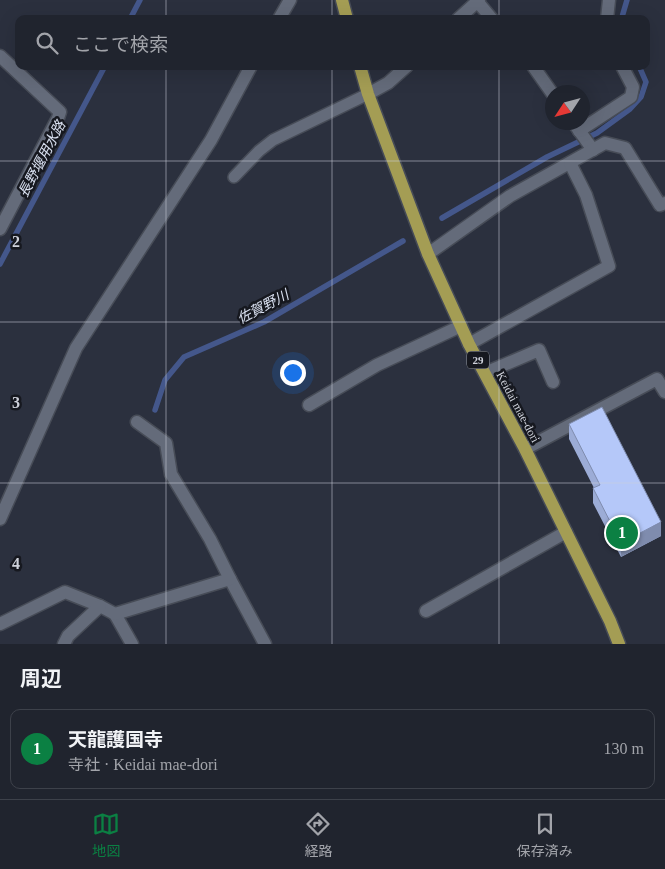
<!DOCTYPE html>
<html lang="ja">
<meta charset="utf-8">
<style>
:root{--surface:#20242e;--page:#282c36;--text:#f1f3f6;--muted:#a2a4aa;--line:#3d414a;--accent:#0b8043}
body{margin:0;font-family:"Times New Roman","Noto Sans JP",serif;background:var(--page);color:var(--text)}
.compass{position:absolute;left:545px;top:85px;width:45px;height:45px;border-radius:50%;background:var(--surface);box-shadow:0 5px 20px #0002;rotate:234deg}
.you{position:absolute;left:292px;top:372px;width:18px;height:18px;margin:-12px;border:4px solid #fff;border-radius:50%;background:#1a73e8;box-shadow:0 0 0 8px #1a73e833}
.badge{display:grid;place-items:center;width:32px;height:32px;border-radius:50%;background:var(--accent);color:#fff;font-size:16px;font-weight:700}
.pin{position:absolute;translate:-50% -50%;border:2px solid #fff;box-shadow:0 1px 5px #0006}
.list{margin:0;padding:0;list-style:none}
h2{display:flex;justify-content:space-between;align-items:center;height:65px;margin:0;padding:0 20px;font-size:21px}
h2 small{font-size:16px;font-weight:400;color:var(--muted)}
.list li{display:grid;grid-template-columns:32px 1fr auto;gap:15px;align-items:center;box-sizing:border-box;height:80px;margin:0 10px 10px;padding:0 10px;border:1px solid var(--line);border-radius:10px}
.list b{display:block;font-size:19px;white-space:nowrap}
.list p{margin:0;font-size:16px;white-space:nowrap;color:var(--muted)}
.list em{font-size:16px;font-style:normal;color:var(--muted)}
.icon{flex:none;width:28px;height:28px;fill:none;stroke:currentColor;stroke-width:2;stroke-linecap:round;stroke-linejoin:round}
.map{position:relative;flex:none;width:665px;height:644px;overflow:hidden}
.search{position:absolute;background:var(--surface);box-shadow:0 5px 20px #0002;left:15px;right:15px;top:15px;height:55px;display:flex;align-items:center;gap:12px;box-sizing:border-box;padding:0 18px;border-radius:10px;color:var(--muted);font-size:19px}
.sheet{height:155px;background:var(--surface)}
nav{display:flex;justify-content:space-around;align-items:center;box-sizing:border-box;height:70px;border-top:1px solid var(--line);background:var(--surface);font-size:14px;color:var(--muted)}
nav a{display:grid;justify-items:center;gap:2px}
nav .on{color:var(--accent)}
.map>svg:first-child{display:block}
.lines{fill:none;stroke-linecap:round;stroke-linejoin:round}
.stream{stroke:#44578b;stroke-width:5.5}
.lane-casing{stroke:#474c57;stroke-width:14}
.street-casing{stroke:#474c57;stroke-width:15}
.primary-casing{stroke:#474c57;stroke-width:15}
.lane{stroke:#646b7a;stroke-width:11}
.street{stroke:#646b7a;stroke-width:12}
.primary{stroke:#a49d54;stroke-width:12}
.wall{fill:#9cacd6}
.shaded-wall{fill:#7f8cae}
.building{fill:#b5c8f9;stroke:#7f8cae}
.grid{fill:none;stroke:#ced1da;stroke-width:1;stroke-opacity:0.55}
.labels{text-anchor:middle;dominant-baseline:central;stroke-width:5;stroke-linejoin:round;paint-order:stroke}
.shield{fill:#16181f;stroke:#979aa2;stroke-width:1}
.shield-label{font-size:11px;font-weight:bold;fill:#ced1da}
.street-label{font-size:12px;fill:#ced1da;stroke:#16181f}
.water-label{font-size:14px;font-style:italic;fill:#d9e0f0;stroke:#16181f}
.grid-label{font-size:16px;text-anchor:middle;font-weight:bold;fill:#ced1da;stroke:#16181f;stroke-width:5;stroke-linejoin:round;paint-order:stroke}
</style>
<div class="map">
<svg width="665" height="644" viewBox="0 0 665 644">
<rect width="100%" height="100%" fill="#2b303e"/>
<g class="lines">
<g class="stream">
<path d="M130,19l10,-19"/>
<path d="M622,19v-2l5,-17"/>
<path d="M442,218l105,-61 50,-24 33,-24 11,-12 5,-15 -7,-16"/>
<path d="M0,264l105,-198"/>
<path d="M155,410l10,-30 19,-23 80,-35 139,-81"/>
</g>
<defs>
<path id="lane" d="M234,177l25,-26 14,-11 95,-46"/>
<g id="street">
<path d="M476,0l16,19"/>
<path d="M279,19l11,-19"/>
<path d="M458,19l21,-19"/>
<path d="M607,19l2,-19"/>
<path d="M0,56l60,56 -2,6 -58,111"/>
<path d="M533,66l19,27"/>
<path d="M368,94l20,-11 19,-17"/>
<path d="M573,122l20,28"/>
<path d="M579,131l52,-34 2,-10 -11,-21"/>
<path d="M428,254l82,-58 95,-53 20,5 35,57 5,-2"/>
<path d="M469,344l140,-78 -23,-71 -16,-32"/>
<path d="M485,373l54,-23 14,32"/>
<path d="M309,405l68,-40 84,-39"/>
<path d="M525,449l132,-70 8,13"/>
<path d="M0,519l76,-171 135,-208 40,-74"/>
<path d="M230,579l35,65"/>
<path d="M426,611l140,-79"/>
<path d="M115,614l17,30"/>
<path d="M0,624l65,-32 35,14 15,8 115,-35 -20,-40 -39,-65 -5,-31 -29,-21"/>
<path d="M64,644l4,-8 32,-30"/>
</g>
<g id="primary">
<path d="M342,0l5,19"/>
<path d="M360,66l8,28 60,160 41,90 56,105 85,172 9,23"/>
</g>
</defs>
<use href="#lane" class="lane-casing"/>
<use href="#street" class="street-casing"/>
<use href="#primary" class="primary-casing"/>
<use href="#lane" class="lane"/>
<use href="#street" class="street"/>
<use href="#primary" class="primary"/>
</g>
<path class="wall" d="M569,424l92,112 -40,21 -28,-54v-15h1l-25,-49z"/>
<path class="shaded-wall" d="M661,522v14l-40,21v-14z"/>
<path class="building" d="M602,407l59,115 -40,21 -28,-55 7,-3 -31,-61z"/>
<path class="grid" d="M166,0v19M332,0v19M499,0v19M166,66v578M332,66v578M499,66v578M0,161h665M0,322h665M0,483h665"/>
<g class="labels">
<rect class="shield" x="467" y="351.5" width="22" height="17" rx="4"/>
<g class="shield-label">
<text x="478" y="360">29</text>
</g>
<g class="street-label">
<text transform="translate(518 407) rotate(62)">Keidai mae-dori</text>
</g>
<g class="water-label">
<text transform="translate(42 159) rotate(-62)">長野堰用水路</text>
<text transform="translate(263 307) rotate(-28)">佐賀野川</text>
</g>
</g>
<g class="grid-label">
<text x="16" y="247">2</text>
<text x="16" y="408">3</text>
<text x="16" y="569">4</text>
</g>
</svg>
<svg class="compass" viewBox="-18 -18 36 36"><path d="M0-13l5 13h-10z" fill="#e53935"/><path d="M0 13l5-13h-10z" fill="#a2a4aa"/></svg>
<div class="you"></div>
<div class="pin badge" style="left:622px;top:533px">1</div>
<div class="search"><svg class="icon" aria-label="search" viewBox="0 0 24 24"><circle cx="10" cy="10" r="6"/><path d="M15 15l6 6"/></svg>ここで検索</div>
</div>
<section class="sheet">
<h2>周辺<small></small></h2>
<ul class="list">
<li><span class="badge">1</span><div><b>天龍護国寺</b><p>寺社 · Keidai mae-dori</p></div><em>130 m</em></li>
</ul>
</section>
<nav>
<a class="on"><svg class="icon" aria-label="map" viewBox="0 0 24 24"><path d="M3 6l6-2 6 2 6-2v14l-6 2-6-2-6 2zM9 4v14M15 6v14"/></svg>地図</a>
<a><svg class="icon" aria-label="directions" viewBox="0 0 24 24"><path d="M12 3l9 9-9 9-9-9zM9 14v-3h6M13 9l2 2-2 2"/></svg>経路</a>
<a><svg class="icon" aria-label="saved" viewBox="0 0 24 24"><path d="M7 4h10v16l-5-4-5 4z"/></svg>保存済み</a>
</nav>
